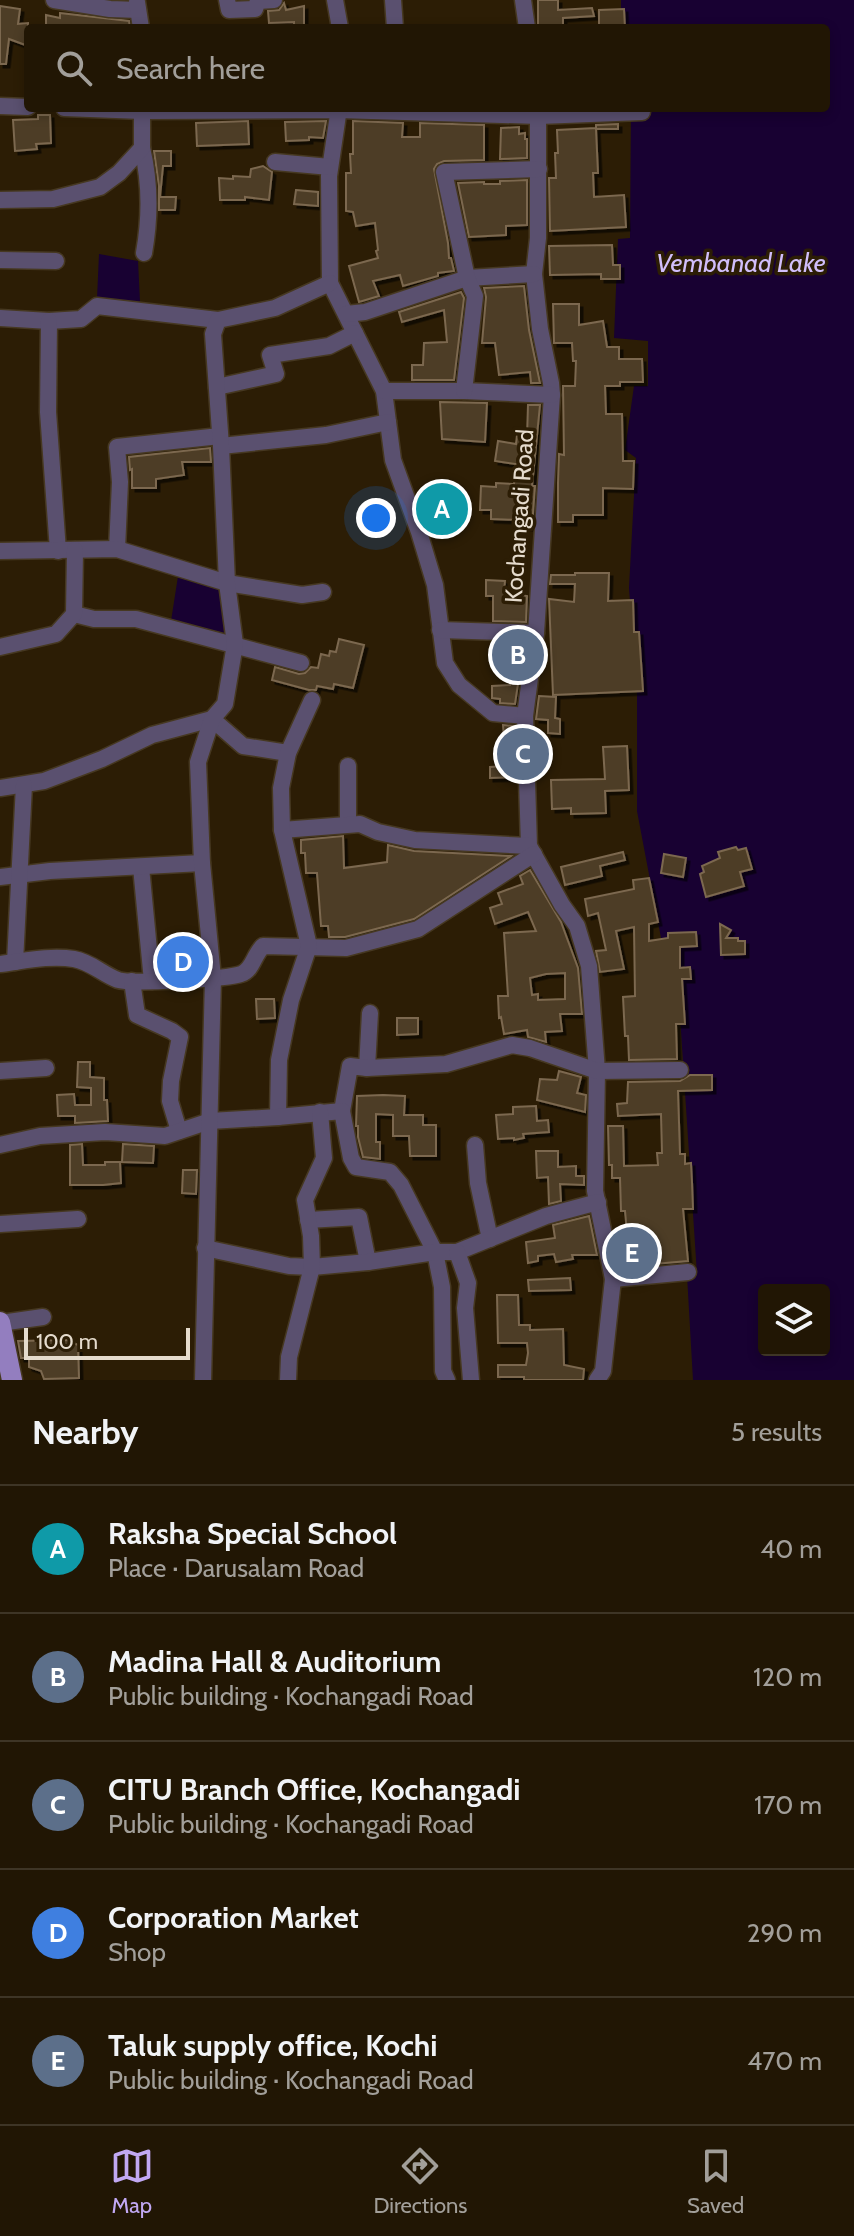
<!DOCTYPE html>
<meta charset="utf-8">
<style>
:root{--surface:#211604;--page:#2d2313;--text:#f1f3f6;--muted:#a29f9a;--line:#3e3526;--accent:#c1a8f3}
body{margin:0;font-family:Cabin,sans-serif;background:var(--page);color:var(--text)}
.controls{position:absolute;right:24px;bottom:24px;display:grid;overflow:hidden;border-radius:8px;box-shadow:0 4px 12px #0003}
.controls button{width:72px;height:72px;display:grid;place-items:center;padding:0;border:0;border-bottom:2px solid var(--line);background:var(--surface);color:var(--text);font:40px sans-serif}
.scale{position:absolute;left:24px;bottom:20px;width:166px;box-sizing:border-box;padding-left:8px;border:4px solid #e5dbcd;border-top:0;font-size:22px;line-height:28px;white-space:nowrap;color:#e5dbcd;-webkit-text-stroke:6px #2c1d05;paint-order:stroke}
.you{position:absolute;left:376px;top:518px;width:28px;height:28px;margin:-20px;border:6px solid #fff;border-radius:50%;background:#1a73e8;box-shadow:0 0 0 12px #1a73e833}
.badge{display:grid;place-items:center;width:52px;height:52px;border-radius:50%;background:var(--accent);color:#fff;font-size:26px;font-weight:700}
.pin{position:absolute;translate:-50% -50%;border:4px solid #fff;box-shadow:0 2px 8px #0006}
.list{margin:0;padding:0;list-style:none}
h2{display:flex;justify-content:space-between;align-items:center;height:104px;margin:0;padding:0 32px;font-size:34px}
h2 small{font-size:26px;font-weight:400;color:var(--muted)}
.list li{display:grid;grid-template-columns:52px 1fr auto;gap:24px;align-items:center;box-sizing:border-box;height:128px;padding:0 32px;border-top:2px solid var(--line)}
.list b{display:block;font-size:30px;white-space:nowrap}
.list p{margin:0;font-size:26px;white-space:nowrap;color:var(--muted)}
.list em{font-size:26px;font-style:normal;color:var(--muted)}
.icon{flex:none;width:44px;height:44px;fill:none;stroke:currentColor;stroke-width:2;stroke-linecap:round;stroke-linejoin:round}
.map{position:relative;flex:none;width:854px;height:1380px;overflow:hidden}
.search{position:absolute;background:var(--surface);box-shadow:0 4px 12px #0003;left:24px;right:24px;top:24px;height:88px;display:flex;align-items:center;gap:20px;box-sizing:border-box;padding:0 28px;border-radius:8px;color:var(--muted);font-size:30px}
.sheet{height:744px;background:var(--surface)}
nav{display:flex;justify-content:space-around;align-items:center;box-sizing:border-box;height:112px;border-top:2px solid var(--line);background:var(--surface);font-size:22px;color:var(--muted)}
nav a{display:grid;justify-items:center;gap:4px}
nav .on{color:var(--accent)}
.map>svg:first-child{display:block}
.water{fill:#180132;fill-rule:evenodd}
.building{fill:#4e3d25;stroke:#7b684f;stroke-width:2;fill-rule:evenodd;filter:url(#shadow)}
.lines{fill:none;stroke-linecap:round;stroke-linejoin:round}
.minor-casing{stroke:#463821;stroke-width:19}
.major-casing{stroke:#463821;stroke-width:23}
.minor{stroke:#5a506f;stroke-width:16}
.major{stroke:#937ebf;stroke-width:20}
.labels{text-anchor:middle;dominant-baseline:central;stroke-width:7;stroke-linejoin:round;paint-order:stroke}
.street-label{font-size:24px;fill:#e5dbcd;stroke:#2c1d05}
.water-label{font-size:26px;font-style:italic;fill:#d1befb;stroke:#2c1d05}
</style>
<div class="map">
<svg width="854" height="1380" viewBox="0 0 854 1380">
<defs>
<filter id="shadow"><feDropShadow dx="3.5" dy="3.5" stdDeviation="0" flood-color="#0009"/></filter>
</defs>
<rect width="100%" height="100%" fill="#2c1d05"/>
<g class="water">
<path d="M621,0h233v1380h-161l-6,-105 10,-1 -20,-303 -12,-12 -28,-148v-119l-8,-104 7,-130 -11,-8 9,-64h14v-45l-34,-3 4,-99 12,-1 1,-130h195v-80h-205zM764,1290h60v60h-60z"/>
<path d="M99,254l39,7 2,41 -43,-3z"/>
<path d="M179,570l44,14 6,50 -58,-13z"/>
</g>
<g class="building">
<path d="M538,0h20v10l34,-2 2,8 -31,2v10h-25z"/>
<path d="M284,3l2,7 18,-4v22h-10v-6l-25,1 -1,-12 11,-1z"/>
<path d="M0,6l20,3 -2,15 10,-1v23l-19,-7 -3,25h-6z"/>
<path d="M624,9l1,19h-26v-18z"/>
<path d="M60,13l69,8 1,7h-84v-13l14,3z"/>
<path d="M38,115h12l1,28 -15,1 1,5 -22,2 -2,-31 25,-1z"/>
<path d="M248,121l1,23 -52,2 -1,-23z"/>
<path d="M326,121l-3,17 -14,-1v3l-23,1 -1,-19z"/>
<path d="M353,121l50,2 -1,14h18v-14l64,2v35l-40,1 -7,3 -3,5 14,74 1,15h2l3,13 -16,2v3l-35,10 -3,-11 -27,6 6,15 -20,6 -10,-36 29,-8 -2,-7 2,-1 -3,-27 -19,3 -3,-14 -7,-1v-38h5l-1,-19h3z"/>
<path d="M618,124v5h-22l2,44h-5l1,24 30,-2 2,32 -76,4 -1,-53h7l-1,-25h3l-1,-23 39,-2v-3z"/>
<path d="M519,127v7l6,-1v6h2v19l-27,1 1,-31z"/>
<path d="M154,151h17v15h-8l-3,31h16l-1,13h-16v-24z"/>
<path d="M263,166l9,6 -3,28 -24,-3v3h-25l-1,-22 14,1v-3l17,1 1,-8z"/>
<path d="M527,180v45l-21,1v9l-37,2 -11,-54 26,-1v2h16v-3z"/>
<path d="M296,190l22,2v14l-24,-2z"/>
<path d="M612,245l1,20h7v14h-19v-5l-51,1 -1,-29z"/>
<path d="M524,286l5,44 11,53h-9l-1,-11 -31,3 -4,-32h-13l4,-46 -2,-9z"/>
<path d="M461,292l3,6 -10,82h-42v-15h11l1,-22 23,-1 -3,-32 -42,12 -3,-10z"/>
<path d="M553,304h26v21l24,-4 4,26h12v12h23l1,23h-23v4h-15l1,28h16l1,47h11l-1,28 -30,-1v27h-30v7h-15v-39l1,-29 5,1 -1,-69h12l1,-25h-3l-1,-18h-18z"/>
<path d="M440,402l47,1 -2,39 -43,-3z"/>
<path d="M528,405h12l-8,81h3l-3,41h-12v-7l-29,-1v-9h-11l1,-24 15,1v-4l18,1 2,-20 -21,-3 3,-20 18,3 1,-9 10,2z"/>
<path d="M210,448l1,14h-29l2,13 -28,4v9h-24v-19l-2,1 -1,-13z"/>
<path d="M575,573h34l-1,28 25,-1 1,32h5l4,59 -90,4 -4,-96 25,3 1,-18h-25l1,-9h24z"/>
<path d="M486,580l19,1 -1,11 23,4 -1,26 -33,-1v-25h-7z"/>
<path d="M339,639l25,6 -11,43 -19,-4 -1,5 -16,-3 -1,4h-7l-37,-10 3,-13 24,7 6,-1 6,-6 7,1 3,-14 8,2 1,-5 6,1z"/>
<path d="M509,643l15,1 -9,60 -15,-1v-4l-8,-1v-12l18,-1z"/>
<path d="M539,696l17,1 -1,21 5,1v15l-12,-1v-13l-12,-1z"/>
<path d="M503,725l11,1 2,51 -26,1v-11l16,-1z"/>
<path d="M627,746l2,44 -24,1 1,22 -35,1v-6l-19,1 -1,-29 54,-1 -2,-32z"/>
<path d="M343,836l1,32 43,-6 1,-17 26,6 97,5 -97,63 -69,18h-16l-1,-11h-7l-4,-53h-11l-1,-20h-4v-13z"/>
<path d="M736,847l2,3 8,-2 6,21 -12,3 4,14 -38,11 -6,-23 4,-2 -2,-6 18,-8 -2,-6z"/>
<path d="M623,852l2,8 -25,6 2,10 -37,9 -4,-18z"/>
<path d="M664,854l22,4 -3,19 -22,-4z"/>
<path d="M530,870l31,52 17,46 4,46h-22l2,17 -17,1 1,10 -18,-5 -1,-7 -23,4 -3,-17 -2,1 -1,-22h10l-4,-63 32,-2 -8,-19 -33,12 -5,-16 12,-4 -4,-11 25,-9 -3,-8zM565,973v26l-27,1v-6l-6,1 -2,-17 16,-4z"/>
<path d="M649,878l9,44 -9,2v17l19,-3v-5l28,-1 1,14 -17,1v21l10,-1 1,12h-9l3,45h-9l1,35 -48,1 -1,-24h-3l-2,-39 12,-1 -1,-69 -18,4 8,38 -24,3 -4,-21 10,-1 -8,-37 -10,3 -3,-17 49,-10 -1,-9z"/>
<path d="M720,924l11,6 -5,8h12v3h7v13l-24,1z"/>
<path d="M256,999h18l1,19 -18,1z"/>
<path d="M397,1018h21v16l-21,1z"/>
<path d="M78,1062h12v15l14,1v22h3l1,21 -33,2v-7h-17l-1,-21 17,-1 1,11h16v-17l-14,-1z"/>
<path d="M559,1071l22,6 -4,16 9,2 -1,17 -48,-12 3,-21 17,1z"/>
<path d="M690,1075h22v15l-34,1 2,63h5v10l6,-1 1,19 1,27h-10l5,52 -58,5 -5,-55h-4l-1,-33h-8v-13h-3l-1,-39h15l1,40 34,-1 -1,-12h5l-1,-39 -43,2 -1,-12 10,-1 1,-21 52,-1z"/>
<path d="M383,1095l22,1 -1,19h19v10h13v31h-26l-1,-20h-16v-21l-17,-1v28h4v17l-17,-2 -5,-20v-11h-2l1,-30z"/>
<path d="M536,1106l1,15 11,-1 1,12 -26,2 1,4 -10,2v-2l-16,1 -2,-24 17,-1v-7z"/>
<path d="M82,1144l1,21h22v-3h15l1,21 -18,2h-33v-40z"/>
<path d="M123,1144l31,2 -1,17 -31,-1z"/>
<path d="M536,1151h22v16l18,-1v10h8v9l-24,-1 1,17 -12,3 -1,-27 -11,1z"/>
<path d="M183,1170h14l-1,24 -14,-1z"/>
<path d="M589,1216l8,39h-25l1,4 -17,3 -2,-8 -16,2v5l-10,2 -2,-21 29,-4 -2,-13z"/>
<path d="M570,1278l1,12 -42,1 -1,-11z"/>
<path d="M497,1295h21l1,30h11v5l33,-1 1,36 20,4 -1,11h-59v-3h-26v-12h28l2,-12 -1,-10h-29z"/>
<path d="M67,1340l11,5 1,33 -35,1 -3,-8 -12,-4v-9h-8l-3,-17z"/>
</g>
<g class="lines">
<defs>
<g id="minor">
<path d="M54,0l56,9 28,1"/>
<path d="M227,0l2,10 26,-1 3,-8 16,-1"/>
<path d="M335,0l5,28"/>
<path d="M393,0l2,28"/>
<path d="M523,0l4,28"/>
<path d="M137,2l4,26"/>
<path d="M0,106l28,1"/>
<path d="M64,108l78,3 197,-1 200,6 103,-4"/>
<path d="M339,108l-10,68 1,107 54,108 9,69 26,72 16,53 10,78 14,22 34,28 32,3"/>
<path d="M538,108v130l-4,36 6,55 11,54 1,12 -16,238 -11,83 4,130 33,59 15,21 12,40 8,105 -2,120 18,88 -10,92 -6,9"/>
<path d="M142,148c8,33 8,71 2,105"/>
<path d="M275,162l55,5"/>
<path d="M0,200l53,-1 47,-12 19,-14 23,-25v-40"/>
<path d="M0,260l56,1"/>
<path d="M346,314l19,-2 102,-34 67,-4"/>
<path d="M0,318l49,3 32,-2 16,-13 121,14"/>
<path d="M49,321l-1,91 10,139"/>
<path d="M217,387l59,-13 -6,-19 59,-9 26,-13"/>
<path d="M384,391h80l88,4"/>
<path d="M464,391l11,-95 -8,-18 -23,-106 95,-3"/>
<path d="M221,446l105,-11 62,-13"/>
<path d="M117,549l3,-67 -3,-35 103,-11"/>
<path d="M0,551l117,-2 110,34 75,12 21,-3"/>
<path d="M74,614l20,5h42l165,44"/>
<path d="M440,630l96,3"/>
<path d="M0,647l56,-13 18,-20 1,-64"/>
<path d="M348,766v58"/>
<path d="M0,788l44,-7 58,-22 50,-24 60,-16 31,27 45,7"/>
<path d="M282,830l78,-6 18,8 37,8 114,6"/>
<path d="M141,867l11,114"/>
<path d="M0,877l50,-6 152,-8"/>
<path d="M15,962l9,-177"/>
<path d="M0,964c24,-3 50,-9 74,-5 17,3 28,15 44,21 12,4 110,-1 123,-6 12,-4 12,-18 22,-28l83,2 72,-19 116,-75"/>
<path d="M132,981l5,34 35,16 8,6 -9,44 -1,20 9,30"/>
<path d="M367,1068l3,-55"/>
<path d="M0,1071l46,-3"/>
<path d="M342,1111l8,-45 17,2 79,-4 66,-19 18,3 67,23 83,-1"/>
<path d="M278,1117l1,-57 12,-60 18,-54 -27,-116 -1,-42 7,-35 24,-53"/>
<path d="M0,1145l40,-9 65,-4 60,4 45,-15 68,-4 64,-6 9,47 5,9 34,5 11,13 34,67 7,35 1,84 4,9"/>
<path d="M475,1145l3,38 12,56"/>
<path d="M308,1220l51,-3 9,45"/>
<path d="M0,1224l78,-5"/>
<path d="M205,1248l84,18 23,1 56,-5 67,-10h22l89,-36 52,-14"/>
<path d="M457,1252l11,31 -3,25 6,72"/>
<path d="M613,1279l75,-7"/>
<path d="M0,1323l43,-6"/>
<path d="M203,1380l10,-402 -11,-115 -4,-101 14,-43 13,-15 10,-60 -8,-61 -6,-137 -8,-112 5,-14 57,-12 55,-25"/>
<path d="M288,1380l1,-23 23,-90 -1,-31 -6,-36 19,-42 -4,-46"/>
</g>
<path id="major" d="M0,1322l12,58"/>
</defs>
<use href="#minor" class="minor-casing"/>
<use href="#major" class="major-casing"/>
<use href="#minor" class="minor"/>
<use href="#major" class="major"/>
</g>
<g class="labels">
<g class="street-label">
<text transform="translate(519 516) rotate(-86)">Kochangadi Road</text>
</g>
<g class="water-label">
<text x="741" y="263">Vembanad Lake</text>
</g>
</g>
</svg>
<div class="controls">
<button><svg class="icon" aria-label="layers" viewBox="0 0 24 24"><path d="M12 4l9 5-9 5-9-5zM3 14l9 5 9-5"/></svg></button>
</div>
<div class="scale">100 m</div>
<div class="you"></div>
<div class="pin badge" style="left:442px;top:509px;background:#0f9aa8">A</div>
<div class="pin badge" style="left:518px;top:655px;background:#5c6f8a">B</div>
<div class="pin badge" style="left:523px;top:754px;background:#5c6f8a">C</div>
<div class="pin badge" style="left:183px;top:962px;background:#3f7fe0">D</div>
<div class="pin badge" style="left:632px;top:1253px;background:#5c6f8a">E</div>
<div class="search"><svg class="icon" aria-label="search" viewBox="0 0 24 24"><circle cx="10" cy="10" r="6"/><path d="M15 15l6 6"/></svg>Search here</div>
</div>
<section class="sheet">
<h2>Nearby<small>5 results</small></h2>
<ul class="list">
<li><span class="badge" style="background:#0f9aa8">A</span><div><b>Raksha Special School</b><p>Place · Darusalam Road</p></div><em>40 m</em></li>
<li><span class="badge" style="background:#5c6f8a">B</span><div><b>Madina Hall &amp; Auditorium</b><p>Public building · Kochangadi Road</p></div><em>120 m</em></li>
<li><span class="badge" style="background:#5c6f8a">C</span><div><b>CITU Branch Office, Kochangadi</b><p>Public building · Kochangadi Road</p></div><em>170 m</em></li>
<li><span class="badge" style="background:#3f7fe0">D</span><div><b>Corporation Market</b><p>Shop</p></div><em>290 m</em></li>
<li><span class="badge" style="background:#5c6f8a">E</span><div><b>Taluk supply office, Kochi</b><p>Public building · Kochangadi Road</p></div><em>470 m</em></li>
</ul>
</section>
<nav>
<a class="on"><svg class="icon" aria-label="map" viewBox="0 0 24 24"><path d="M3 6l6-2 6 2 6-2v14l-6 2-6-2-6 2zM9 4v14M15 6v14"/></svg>Map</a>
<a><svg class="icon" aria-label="directions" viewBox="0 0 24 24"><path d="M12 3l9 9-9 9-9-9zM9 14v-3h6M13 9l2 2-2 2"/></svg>Directions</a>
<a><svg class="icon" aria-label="saved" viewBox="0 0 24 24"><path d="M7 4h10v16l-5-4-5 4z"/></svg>Saved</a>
</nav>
